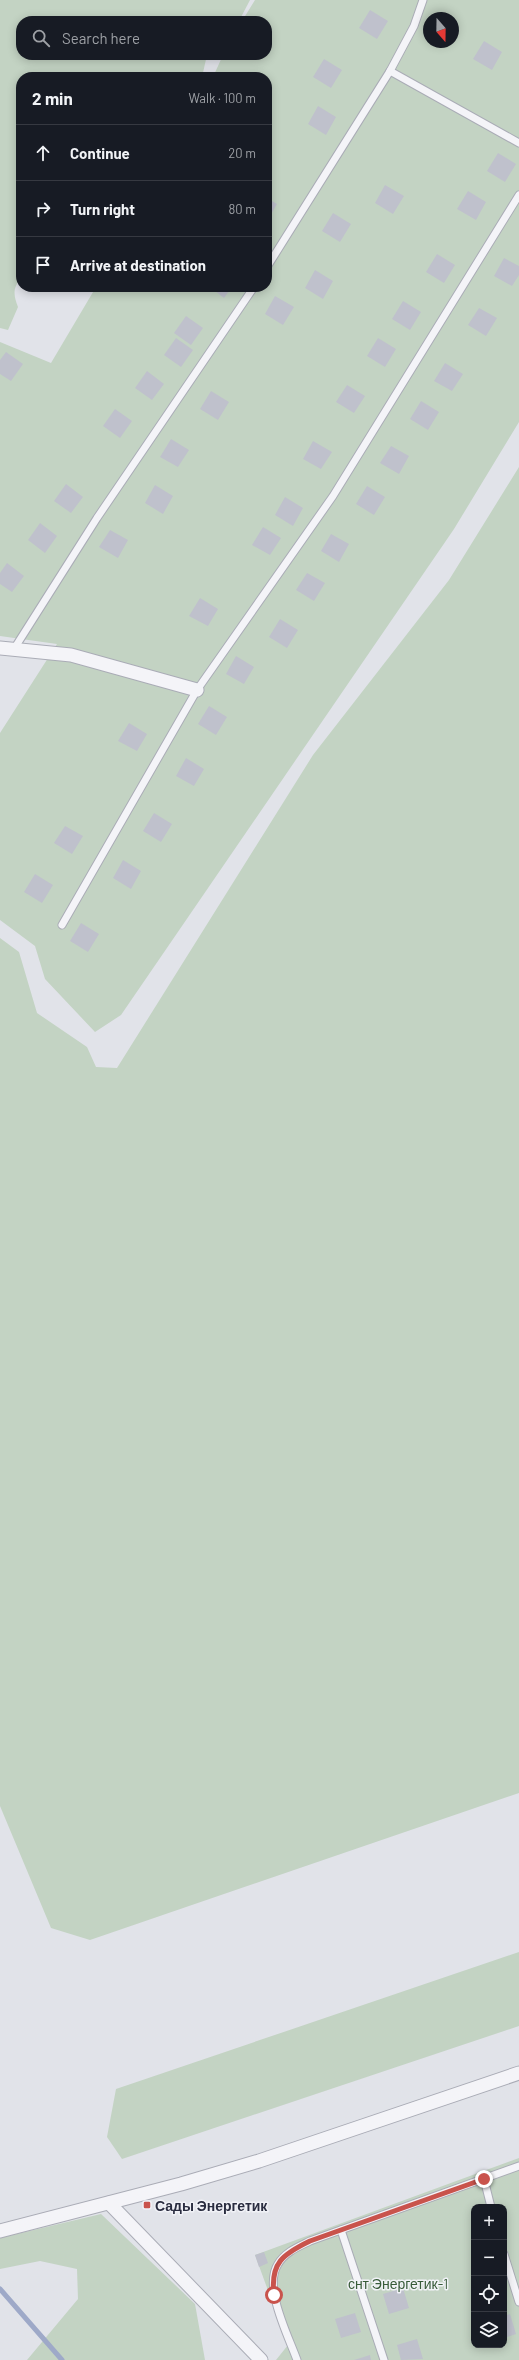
<!DOCTYPE html>
<meta charset="utf-8">
<style>
:root{--surface:#171b24;--page:#242831;--text:#f1f3f6;--muted:#9ea1a6;--line:#363941}
body{margin:0;font-family:Barlow,sans-serif;background:var(--page);color:var(--text)}
.controls{position:absolute;right:12px;bottom:12px;display:grid;overflow:hidden;border-radius:8px;box-shadow:0 2px 10px #0003}
.controls button{width:36px;height:36px;display:grid;place-items:center;padding:0;border:0;border-bottom:1px solid var(--line);background:var(--surface);color:var(--text);font:20px sans-serif}
.compass{position:absolute;left:423px;top:12px;width:36px;height:36px;border-radius:50%;background:var(--surface);box-shadow:0 2px 10px #0003;rotate:160deg}
.stop{position:absolute;width:12px;height:12px;margin:-9px;border:3px solid #c9534c;border-radius:50%;background:#fff}
.stop.end{background:#c9534c;border-color:#fff;box-shadow:0 1px 4px #0008}
.list{margin:0;padding:0;list-style:none}
h2{display:flex;justify-content:space-between;align-items:center;height:52px;margin:0;padding:0 16px;font-size:17px}
h2 small{font-size:13px;font-weight:400;color:var(--muted)}
.list li{display:grid;grid-template-columns:26px 1fr auto;gap:12px;align-items:center;box-sizing:border-box;height:56px;padding:0 16px;border-top:1px solid var(--line)}
.list b{display:block;font-size:15px;white-space:nowrap}
.list em{font-size:13px;font-style:normal;color:var(--muted)}
.icon{flex:none;width:22px;height:22px;fill:none;stroke:currentColor;stroke-width:2;stroke-linecap:round;stroke-linejoin:round}
.map{position:relative;flex:none;width:519px;height:2360px;overflow:hidden}
.search{position:absolute;background:var(--surface);box-shadow:0 2px 10px #0003;left:16px;top:16px;width:256px;height:44px;display:flex;align-items:center;gap:10px;box-sizing:border-box;padding:0 14px;border-radius:16px;color:var(--muted);font-size:15px}
.panel{position:absolute;background:var(--surface);box-shadow:0 2px 10px #0003;left:16px;top:72px;width:256px;height:220px;border-radius:16px}
.map>svg:first-child{display:block}
.green{fill:#c3d3c3;fill-rule:evenodd}
.lines{fill:none;stroke-linecap:round;stroke-linejoin:round}
.stream{stroke:#9ea9c8;stroke-width:5}
.building{fill:#bfc1cc}
.service-casing{stroke:#aaacb6;stroke-width:9}
.minor-casing{stroke:#aaacb6;stroke-width:15}
.service{stroke:#f4f4f8;stroke-width:7}
.minor{stroke:#f4f4f8;stroke-width:13}
.route{stroke:#c9534c;stroke-width:5}
.poi-dot{fill:#c9534c;stroke:#f1f2f7;stroke-width:1.5}
.labels{text-anchor:middle;dominant-baseline:central;stroke-width:3;stroke-linejoin:round;paint-order:stroke}
.poi-label{font-size:14px;font-weight:bold;fill:#2a2d40;stroke:#f1f2f7;text-anchor:start}
.park-label{font-size:14px;fill:#385b39;stroke:#f1f2f7}
</style>
<div class="map">
<svg width="519" height="2360" viewBox="0 0 519 2360">
<rect width="100%" height="100%" fill="#e1e3e9"/>
<g class="green">
<path d="M0,0h250l-11,21h-218v34h186l-5,22h-181v201c-8,10 -8,16 -3,29l-10,23 -8,-2z"/>
<path d="M255,0h264v422l-65,107 -333,486 -26,17 -50,-53 -10,-33 -35,-26v-187l57,-89 -57,-8v-294l51,21 45,-76h171v-210h-54l10,-22h44v-34h-25zM429,18h24v24h-24z"/>
<path d="M519,467v1326l-429,147 -39,-12 -51,-122v-868l19,14 18,61 50,34 9,20 21,1 196,-313 136,-175z"/>
<path d="M519,1952v74l-397,133 -15,-22 9,-48z"/>
<path d="M519,2158v202h-243l12,-15 -33,-90zM474,2207h30v138h-30z"/>
<path d="M101,2214l94,90 10,56h-178l51,-61 -1,-30 -37,-8 -40,8v-31z"/>
</g>
<g class="lines">
<path class="stream" d="M0,2289l62,71"/>
</g>
<g class="building">
<path d="M370,10l18,11 -11,18 -18,-11z"/>
<path d="M484,41l18,11 -10,18 -19,-11z"/>
<path d="M324,59l18,11 -11,18 -18,-11z"/>
<path d="M318,106l18,11 -10,18 -18,-11z"/>
<path d="M498,153l18,11 -11,18 -18,-11z"/>
<path d="M385,185l19,11 -11,18 -18,-11z"/>
<path d="M468,191l18,11 -10,18 -19,-11z"/>
<path d="M267,198l10,6 -10,17z"/>
<path d="M333,213l18,11 -11,18 -18,-11z"/>
<path d="M437,254l18,11 -11,18 -18,-11z"/>
<path d="M504,258l15,8v9l-7,11 -18,-10z"/>
<path d="M315,270l18,11 -10,18 -18,-11z"/>
<path d="M210,287h22l-8,11z"/>
<path d="M275,296l19,11 -11,18 -18,-11z"/>
<path d="M403,301l18,11 -11,18 -18,-11z"/>
<path d="M479,308l18,10 -11,18 -18,-11z"/>
<path d="M186,316l17,12 -12,17 -17,-12z"/>
<path d="M176,338l17,12 -12,17 -17,-12z"/>
<path d="M378,338l18,11 -11,18 -18,-11z"/>
<path d="M6,352l17,12 -12,17 -11,-7v-14z"/>
<path d="M445,363l18,11 -11,17 -18,-10z"/>
<path d="M147,371l17,13 -12,16 -17,-12z"/>
<path d="M347,385l18,11 -11,17 -18,-11z"/>
<path d="M211,391l18,11 -11,18 -18,-11z"/>
<path d="M421,401l18,11 -11,18 -18,-11z"/>
<path d="M115,409l17,12 -12,17 -17,-12z"/>
<path d="M171,439l18,11 -11,17 -18,-10z"/>
<path d="M313,441l19,11 -11,17 -18,-10z"/>
<path d="M391,446l18,10 -10,18 -19,-11z"/>
<path d="M66,484l17,13 -12,16 -17,-12z"/>
<path d="M155,485l18,11 -10,18 -18,-11z"/>
<path d="M367,486l18,11 -11,18 -18,-11z"/>
<path d="M285,497l18,11 -10,18 -18,-11z"/>
<path d="M40,523l17,13 -12,17 -17,-13z"/>
<path d="M263,527l18,11 -11,17 -18,-10z"/>
<path d="M110,530l18,10 -10,18 -19,-11z"/>
<path d="M331,534l18,10 -10,18 -18,-11z"/>
<path d="M7,563l17,13 -12,16 -12,-8v-11z"/>
<path d="M307,573l18,10 -11,18 -18,-11z"/>
<path d="M200,598l18,11 -10,17 -19,-10z"/>
<path d="M280,619l18,11 -11,18 -18,-11z"/>
<path d="M236,656l18,11 -10,17 -18,-10z"/>
<path d="M209,706l18,11 -11,18 -18,-11z"/>
<path d="M129,723l18,11 -10,17 -19,-10z"/>
<path d="M186,758l18,11 -10,17 -18,-10z"/>
<path d="M154,813l18,11 -11,18 -18,-11z"/>
<path d="M65,826l18,10 -11,18 -18,-11z"/>
<path d="M123,860l18,11 -10,18 -18,-11z"/>
<path d="M35,874l18,11 -11,18 -18,-11z"/>
<path d="M81,923l18,11 -11,18 -18,-11z"/>
<path d="M264,2252l4,11 -9,4 -4,-12z"/>
<path d="M403,2288l6,20 -20,6 -6,-20z"/>
<path d="M355,2313l6,19 -20,6 -6,-19z"/>
<path d="M510,2314l6,20 -12,4v-22z"/>
<path d="M417,2339l6,20 -22,1 -4,-15z"/>
<path d="M370,2355l1,5h-17z"/>
</g>
<g class="lines">
<defs>
<g id="service">
<path d="M390,71l129,72"/>
<path d="M267,267l123,-196 24,-45 9,-26"/>
<path d="M14,649l83,-131 157,-231"/>
<path d="M62,925l135,-235 136,-194 186,-301"/>
<path d="M484,2179l7,28"/>
<path d="M341,2230l43,130"/>
<path d="M504,2254l15,48"/>
<path d="M297,2360c-9,-25 -34,-73 -19,-96 7,-12 20,-17 32,-23l209,-75"/>
</g>
<g id="minor">
<path d="M0,648l71,7 126,35"/>
<path d="M109,2203l152,157"/>
<path d="M0,2231l181,-47 78,-23 260,-88"/>
</g>
</defs>
<use href="#service" class="service-casing"/>
<use href="#minor" class="minor-casing"/>
<use href="#service" class="service"/>
<use href="#minor" class="minor"/>
</g>
<g class="lines">
<path class="route" d="M274,2295c-4,-32 9,-41 36,-54l174,-62"/>
</g>
<rect class="poi-dot" x="143" y="2201" width="8" height="8" rx="2"/>
<g class="labels">
<g class="poi-label">
<text x="155" y="2205">Сады Энергетик</text>
</g>
<g class="park-label">
<text x="398" y="2283">снт Энергетик-1</text>
</g>
</g>
</svg>
<div class="controls">
<button>+</button>
<button>−</button>
<button><svg class="icon" aria-label="locate" viewBox="0 0 24 24"><circle cx="12" cy="12" r="6"/><path d="M12 2v4M12 18v4M2 12h4M18 12h4"/></svg></button>
<button><svg class="icon" aria-label="layers" viewBox="0 0 24 24"><path d="M12 4l9 5-9 5-9-5zM3 14l9 5 9-5"/></svg></button>
</div>
<svg class="compass" viewBox="-18 -18 36 36"><path d="M0-13l5 13h-10z" fill="#e53935"/><path d="M0 13l5-13h-10z" fill="#9ea1a6"/></svg>
<div class="stop" style="left:274px;top:2295px"></div>
<div class="stop end" style="left:484px;top:2179px"></div>
<div class="search"><svg class="icon" aria-label="search" viewBox="0 0 24 24"><circle cx="10" cy="10" r="6"/><path d="M15 15l6 6"/></svg>Search here</div>
<section class="panel">
<h2>2 min<small>Walk · 100 m</small></h2>
<ul class="list">
<li><svg class="icon" aria-label="ahead" viewBox="0 0 24 24"><path d="M12 20V5M6 11l6-6 6 6"/></svg><div><b>Continue</b></div><em>20 m</em></li>
<li><svg class="icon" aria-label="right" viewBox="0 0 24 24"><path d="M7 20v-9h11M14 6l5 5-5 5"/></svg><div><b>Turn right</b></div><em>80 m</em></li>
<li><svg class="icon" aria-label="arrive" viewBox="0 0 24 24"><path d="M6 21V4h12l-3 4 3 4H6"/></svg><div><b>Arrive at destination</b></div></li>
</ul>
</section>
</div>
